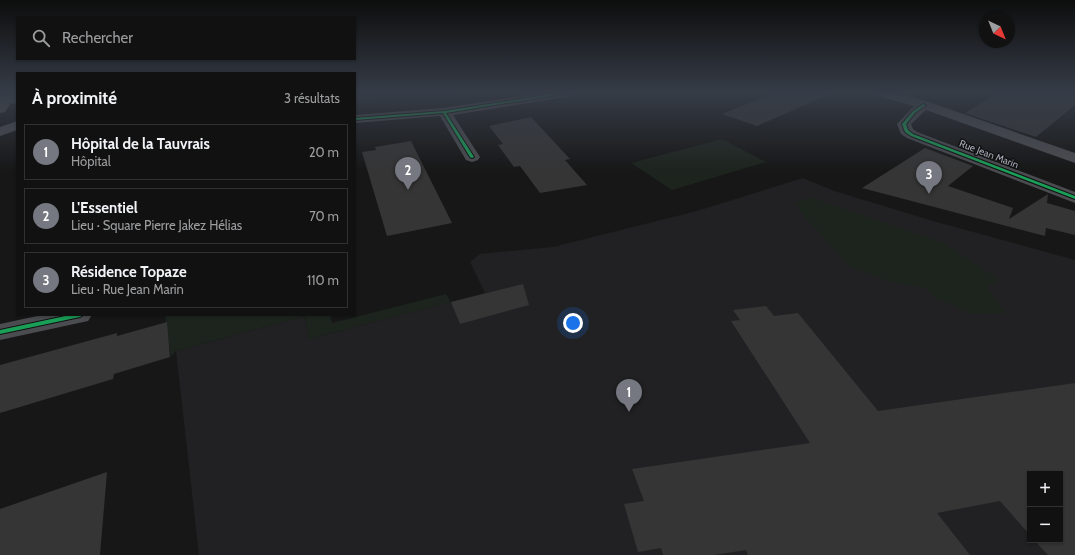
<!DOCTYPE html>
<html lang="fr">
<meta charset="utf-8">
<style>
:root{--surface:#111;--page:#1a1a1a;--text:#f1f3f6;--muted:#9c9d9f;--line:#303131;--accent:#757880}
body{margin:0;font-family:Cabin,sans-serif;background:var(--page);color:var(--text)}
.controls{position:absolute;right:12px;bottom:12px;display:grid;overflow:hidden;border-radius:0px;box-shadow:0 1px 3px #0004}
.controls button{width:36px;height:36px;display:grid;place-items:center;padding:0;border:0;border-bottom:1px solid var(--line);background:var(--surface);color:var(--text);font:20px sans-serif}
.compass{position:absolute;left:979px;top:12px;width:36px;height:36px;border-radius:50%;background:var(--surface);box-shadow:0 1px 3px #0004;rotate:137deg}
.you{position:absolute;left:573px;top:323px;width:14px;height:14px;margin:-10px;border:3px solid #fff;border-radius:50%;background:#1a73e8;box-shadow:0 0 0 6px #1a73e833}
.badge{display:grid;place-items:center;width:26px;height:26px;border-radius:50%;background:var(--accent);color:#fff;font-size:13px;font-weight:700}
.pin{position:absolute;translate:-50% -33px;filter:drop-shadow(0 1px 2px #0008)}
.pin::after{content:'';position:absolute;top:21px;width:14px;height:12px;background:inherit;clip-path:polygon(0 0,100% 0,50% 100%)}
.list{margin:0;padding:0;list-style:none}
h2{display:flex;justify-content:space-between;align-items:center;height:52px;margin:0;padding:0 16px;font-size:17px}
h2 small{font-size:13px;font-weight:400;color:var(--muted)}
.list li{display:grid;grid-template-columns:26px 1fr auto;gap:12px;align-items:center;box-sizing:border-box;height:56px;margin:0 8px 8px;padding:0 8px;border:1px solid var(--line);border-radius:0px}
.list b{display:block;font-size:15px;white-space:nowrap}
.list p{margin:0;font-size:13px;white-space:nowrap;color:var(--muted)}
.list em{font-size:13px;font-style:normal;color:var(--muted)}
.icon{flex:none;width:22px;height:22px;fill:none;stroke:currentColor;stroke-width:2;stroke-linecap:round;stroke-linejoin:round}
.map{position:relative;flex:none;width:1075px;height:555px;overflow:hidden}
.search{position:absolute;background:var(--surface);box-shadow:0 1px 3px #0004;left:16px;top:16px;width:340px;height:44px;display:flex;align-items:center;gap:10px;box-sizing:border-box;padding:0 14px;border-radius:0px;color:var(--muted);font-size:15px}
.panel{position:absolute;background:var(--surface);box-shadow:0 1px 3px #0004;left:16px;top:72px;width:340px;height:244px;border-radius:0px}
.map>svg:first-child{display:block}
.built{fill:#212123;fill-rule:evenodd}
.green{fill:#1d241e}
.building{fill:#353536}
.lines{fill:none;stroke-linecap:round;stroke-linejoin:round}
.minor{fill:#4b4c50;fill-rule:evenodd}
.major{fill:#4d4f52;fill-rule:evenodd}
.cycleway-casing{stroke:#111113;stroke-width:2}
.cycleway{fill:#1a9f57;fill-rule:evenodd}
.labels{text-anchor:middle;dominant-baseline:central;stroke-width:3;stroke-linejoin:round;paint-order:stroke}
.far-street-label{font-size:10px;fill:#a8adb8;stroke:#111113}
</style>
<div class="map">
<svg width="1075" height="555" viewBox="0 0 1075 555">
<rect width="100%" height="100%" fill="#171717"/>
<g class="built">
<path d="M355,93h128l-128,9z"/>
<path d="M803,178l31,13 99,30 142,39v295h-876l-23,-204 129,-35 4,23 176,-46 -15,-31 10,-8 73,-7 144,-36zM1030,474h30v66h-30z"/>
</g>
<g class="green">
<path d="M722,139l44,23 -94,28 -41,-27z"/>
<path d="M810,197l134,46 56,37 -13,7 19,26 -34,1 -38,-17 -7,-8 -40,-8 -38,-15 -47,-52 -7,-11z"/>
<path d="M446,294l5,8 -142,37 -4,-23 -129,35 -5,6 -6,-42h165l2,8z"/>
</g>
<g class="building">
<path d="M775,93h57l-75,33 -35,-12z"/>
<path d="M997,93h78v12l-39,32 -71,-24z"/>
<path d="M531,117l39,42 -5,1 22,25 -47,8 -20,-27 -6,1 -16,-22 5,-1 -14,-18z"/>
<path d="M411,141l41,82 -65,13 -25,-84 14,-2 -1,-3z"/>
<path d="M925,148l48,18 -25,20 65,22 -4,11 39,-25 -1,9 28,8v24l-29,-7 -1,8 -183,-48z"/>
<path d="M523,284l6,21 -69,19 -9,-22z"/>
<path d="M766,306l8,10 24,-3 80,98 197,-28v172h-27l-14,-15h26v-66h-30v61l-30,-34 -63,12 33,42h-222l-2,-5 -32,5h-51l-2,-7 -23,4 -14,-48 20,-3 -12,-32 178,-26 -79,-122 9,-1 -7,-10z"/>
<path d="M167,322l3,35 -56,17 -1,5 -113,34v-48l117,-32v3z"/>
<path d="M107,472l-7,83h-100v-46z"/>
</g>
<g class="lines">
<g class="minor">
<path d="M540,93h33l-6,4 -114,18 27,42 -2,3 -6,2 -6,-2 -26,-44 -85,7v-8l89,-7z"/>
<path d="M877,93h21l31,9 146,51v10l-149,-53 -15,14 2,5 4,3 158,60v11l-168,-65 -6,-4 -4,-10 17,-18 -36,-10z"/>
<path d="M0,94l17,2v8l-17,-2z"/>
<path d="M17,121v9l-17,6v-9z"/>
<path d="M42,315h50l-4,6 -88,19v-16z"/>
</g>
<path class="major" d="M4,93l13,1 -12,18 -5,1v-14z"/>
<defs>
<g id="cycleway">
<path d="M559,93h10l-123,20 28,44 -2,1 -2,-1 -27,-44 -88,7v-2l89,-7z"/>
<path d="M923,104l3,1 -11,8 -9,11 2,6 5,4 162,62v3l-164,-63 -6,-4 -3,-8 11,-13z"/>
<path d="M70,315h13l-3,2 -80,17v-4z"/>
</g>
</defs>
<use href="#cycleway" class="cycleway-casing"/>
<use href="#cycleway" class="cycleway"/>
</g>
<linearGradient id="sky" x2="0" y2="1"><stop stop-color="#0d0d0d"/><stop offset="0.54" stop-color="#363c47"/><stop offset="1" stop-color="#363c47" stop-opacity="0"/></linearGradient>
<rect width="1075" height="171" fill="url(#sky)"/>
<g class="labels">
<g class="far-street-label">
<text transform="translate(989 154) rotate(21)">Rue Jean Marin</text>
</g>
</g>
</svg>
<div class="controls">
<button>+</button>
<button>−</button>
</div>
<svg class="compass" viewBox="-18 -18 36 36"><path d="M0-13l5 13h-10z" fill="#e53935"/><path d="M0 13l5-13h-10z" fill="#9c9d9f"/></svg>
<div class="you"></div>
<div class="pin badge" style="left:629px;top:412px">1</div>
<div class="pin badge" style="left:408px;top:190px">2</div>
<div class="pin badge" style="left:929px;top:194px">3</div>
<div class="search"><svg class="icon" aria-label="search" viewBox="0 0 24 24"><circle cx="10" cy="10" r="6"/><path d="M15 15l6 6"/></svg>Rechercher</div>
<section class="panel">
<h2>À proximité<small>3 résultats</small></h2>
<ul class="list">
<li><span class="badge">1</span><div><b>Hôpital de la Tauvrais</b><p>Hôpital</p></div><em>20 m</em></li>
<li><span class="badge">2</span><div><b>L'Essentiel</b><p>Lieu · Square Pierre Jakez Hélias</p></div><em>70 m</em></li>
<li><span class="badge">3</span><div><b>Résidence Topaze</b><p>Lieu · Rue Jean Marin</p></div><em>110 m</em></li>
</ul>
</section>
</div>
